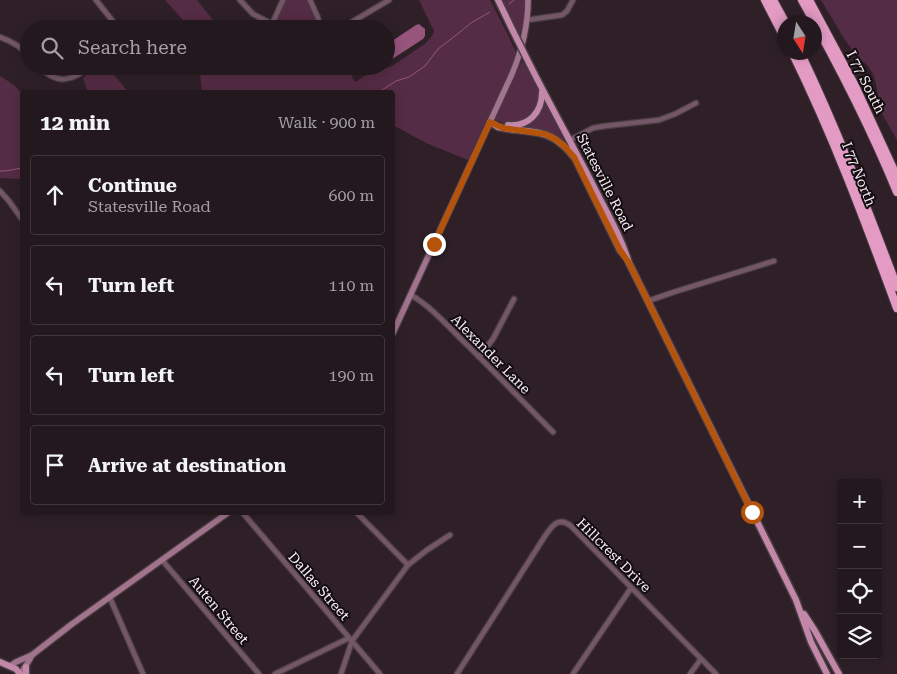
<!DOCTYPE html>
<meta charset="utf-8">
<style>
:root{--surface:#23181e;--page:#2b2127;--text:#f1f3f6;--muted:#a3a0a4;--line:#40373c}
body{margin:0;font-family:"Roboto Serif",serif;background:var(--page);color:var(--text)}
.controls{position:absolute;right:15px;bottom:15px;display:grid;overflow:hidden;border-radius:5px;box-shadow:0 2px 12px #0003}
.controls button{width:45px;height:45px;display:grid;place-items:center;padding:0;border:0;border-bottom:1px solid var(--line);background:var(--surface);color:var(--text);font:25px sans-serif}
.compass{position:absolute;left:777px;top:15px;width:45px;height:45px;border-radius:50%;background:var(--surface);box-shadow:0 2px 12px #0003;rotate:168deg}
.stop{position:absolute;width:15px;height:15px;margin:-11px;border:4px solid #b45309;border-radius:50%;background:#fff}
.stop.end{background:#b45309;border-color:#fff;box-shadow:0 1px 5px #0008}
.list{margin:0;padding:0;list-style:none}
h2{display:flex;justify-content:space-between;align-items:center;height:65px;margin:0;padding:0 20px;font-size:21px}
h2 small{font-size:16px;font-weight:400;color:var(--muted)}
.list li{display:grid;grid-template-columns:32px 1fr auto;gap:15px;align-items:center;box-sizing:border-box;height:80px;margin:0 10px 10px;padding:0 10px;border:1px solid var(--line);border-radius:5px}
.list b{display:block;font-size:19px;white-space:nowrap}
.list p{margin:0;font-size:16px;white-space:nowrap;color:var(--muted)}
.list em{font-size:16px;font-style:normal;color:var(--muted)}
.icon{flex:none;width:28px;height:28px;fill:none;stroke:currentColor;stroke-width:2;stroke-linecap:round;stroke-linejoin:round}
.map{position:relative;flex:none;width:897px;height:674px;overflow:hidden}
.search{position:absolute;background:var(--surface);box-shadow:0 2px 12px #0003;left:20px;top:20px;width:375px;height:55px;display:flex;align-items:center;gap:12px;box-sizing:border-box;padding:0 18px;border-radius:28px;color:var(--muted);font-size:19px}
.panel{position:absolute;background:var(--surface);box-shadow:0 2px 12px #0003;left:20px;top:90px;width:375px;height:425px;border-radius:5px}
.map>svg:first-child{display:block}
.green{fill:#552c45}
.water{fill:#97557c}
.lines{fill:none;stroke-linecap:round;stroke-linejoin:round}
.stream{stroke:#97557c;stroke-width:1}
.street-casing{stroke:#4b3d44;stroke-width:7}
.secondary-casing{stroke:#4b3d44;stroke-width:8}
.primary-casing{stroke:#4b3d44;stroke-width:9}
.highway-casing{stroke:#4b3d44;stroke-width:10}
.street{stroke:#745767;stroke-width:4.5}
.secondary{stroke:#a1738d;stroke-width:5.5}
.primary{stroke:#c388a9;stroke-width:6}
.highway{stroke:#e39bc4;stroke-width:8}
.primary-bridge-casing{stroke:#4b3d44;stroke-width:9;stroke-linecap:butt}
.primary-bridge{stroke:#c388a9;stroke-width:6}
.route{stroke:#b45309;stroke-width:6}
.labels{text-anchor:middle;dominant-baseline:central;stroke-width:4;stroke-linejoin:round;paint-order:stroke}
.street-label{font-size:14px;fill:#f7ecf1;stroke:#130c10}
</style>
<div class="map">
<svg width="897" height="674" viewBox="0 0 897 674">
<rect width="100%" height="100%" fill="#2f2028"/>
<g class="green">
<path d="M165,0h32l23,29h-29z"/>
<path d="M283,0h27l11,29h-39l-10,-5z"/>
<path d="M419,0h71l19,37 8,18 -49,105 -42,-17 -33,-18 -1,-33h-190l-3,-26h85l4,2 2,-1c20,2 38,-1 58,-1l-1,2 8,14 13,-8 22,-7 8,-5 27,-18 7,-8 2,-5z"/>
<path d="M502,0h23c0,12 1,24 -6,35l-3,-8 -5,-4z"/>
<path d="M821,0h76v140l-16,-28 -5,-28 -3,-10 -6,-9 -9,-8 -13,-17z"/>
<path d="M522,61c5,8 16,22 17,31 2,16 -9,29 -24,32 -7,1 -14,-2 -20,-4z"/>
<path d="M98,66h9l21,26h-40l-5,-14z"/>
<path d="M0,76l14,9 8,9v85l-22,-1z"/>
<path d="M543,98l26,52 -7,-8 -47,-15 9,-2z"/>
</g>
<path class="water" d="M419,24l6,5v7l-2,3 -37,24v-18l30,-20z"/>
<g class="lines">
<g class="stream">
<path d="M509,4l5,-4"/>
<path d="M379,92l17,-11 13,-4 16,-11 13,-17 17,-13 16,-13 19,-11"/>
<path d="M0,171h5l17,-3"/>
</g>
<defs>
<g id="street">
<path d="M96,0l23,29"/>
<path d="M240,0l13,14 29,15"/>
<path d="M310,0l8,18 3,11"/>
<path d="M527,20l35,-5 5,-4 6,-11"/>
<path d="M272,24l11,-24"/>
<path d="M340,29l49,-29"/>
<path d="M0,37c11,4 20,9 29,18"/>
<path d="M39,66c17,19 33,16 51,0"/>
<path d="M153,66l1,1"/>
<path d="M570,140l23,-12 12,-2 54,-6 16,-6 21,-11"/>
<path d="M0,191l9,10 12,17"/>
<path d="M411,295c19,11 34,28 49,43 32,31 62,63 93,94"/>
<path d="M648,301l26,-9 100,-31"/>
<path d="M479,357l14,-18 21,-40"/>
<path d="M242,512l138,162"/>
<path d="M356,512l52,53"/>
<path d="M162,560l97,114"/>
<path d="M110,598l33,76"/>
<path d="M275,674l74,-36"/>
<path d="M341,674l11,-33 56,-76 19,-15 23,-15"/>
<path d="M457,674l88,-138c7,-10 13,-20 26,-10l145,148"/>
<path d="M573,674l58,-86"/>
<path d="M690,674l11,-15"/>
</g>
<g id="secondary">
<path d="M392,335l120,-261c10,-24 16,-48 16,-74"/>
<path d="M10,666l6,-4 16,-7 40,-31 157,-112"/>
<path d="M21,674c3,-7 8,-12 11,-19"/>
</g>
<g id="primary">
<path d="M498,0l16,33"/>
<path d="M529,63c23,46 48,90 71,136 11,21 22,41 29,64l167,337 15,42 16,32"/>
<path d="M490,122l8,5 5,1c19,4 41,1 57,15 6,4 10,9 14,14"/>
<path d="M508,125c20,2 34,-12 34,-33"/>
<path d="M576,160l44,90 5,6"/>
<path d="M804,614l11,17 24,43"/>
<path d="M0,662l16,7 4,5"/>
<path d="M26,667v7"/>
</g>
<g id="highway">
<path d="M765,0l19,37"/>
<path d="M773,0l12,22"/>
<path d="M802,0c35,62 68,126 95,192"/>
<path d="M809,0l46,86 42,91"/>
<path d="M792,52c41,83 73,169 105,256"/>
<path d="M800,52c37,77 67,156 97,235"/>
</g>
</defs>
<use href="#street" class="street-casing"/>
<use href="#secondary" class="secondary-casing"/>
<use href="#primary" class="primary-casing"/>
<use href="#highway" class="highway-casing"/>
<use href="#street" class="street"/>
<use href="#secondary" class="secondary"/>
<use href="#primary" class="primary"/>
<use href="#highway" class="highway"/>
<defs>
<path id="primary-bridge" d="M514,33l15,30"/>
</defs>
<use href="#primary-bridge" class="primary-bridge-casing"/>
<use href="#primary-bridge" class="primary-bridge"/>
</g>
<g class="lines">
<path class="route" d="M434,244l56,-122 13,6 42,6 10,5 8,6 11,12 46,93 9,13 123,249"/>
</g>
<g class="labels">
<g class="street-label">
<text transform="translate(866 82) rotate(63)">I 77 South</text>
<text transform="translate(859 174) rotate(68)">I 77 North</text>
<text transform="translate(605 182) rotate(63)">Statesville Road</text>
<text transform="translate(491 354) rotate(45)">Alexander Lane</text>
<text transform="translate(614 555) rotate(45)">Hillcrest Drive</text>
<text transform="translate(319 586) rotate(49)">Dallas Street</text>
<text transform="translate(219 610) rotate(50)">Auten Street</text>
</g>
</g>
</svg>
<div class="controls">
<button>+</button>
<button>−</button>
<button><svg class="icon" aria-label="locate" viewBox="0 0 24 24"><circle cx="12" cy="12" r="6"/><path d="M12 2v4M12 18v4M2 12h4M18 12h4"/></svg></button>
<button><svg class="icon" aria-label="layers" viewBox="0 0 24 24"><path d="M12 4l9 5-9 5-9-5zM3 14l9 5 9-5"/></svg></button>
</div>
<svg class="compass" viewBox="-18 -18 36 36"><path d="M0-13l5 13h-10z" fill="#e53935"/><path d="M0 13l5-13h-10z" fill="#a3a0a4"/></svg>
<div class="stop" style="left:752px;top:512px"></div>
<div class="stop end" style="left:434px;top:244px"></div>
<div class="search"><svg class="icon" aria-label="search" viewBox="0 0 24 24"><circle cx="10" cy="10" r="6"/><path d="M15 15l6 6"/></svg>Search here</div>
<section class="panel">
<h2>12 min<small>Walk · 900 m</small></h2>
<ul class="list">
<li><svg class="icon" aria-label="ahead" viewBox="0 0 24 24"><path d="M12 20V5M6 11l6-6 6 6"/></svg><div><b>Continue</b><p>Statesville Road</p></div><em>600 m</em></li>
<li><svg class="icon" aria-label="left" viewBox="0 0 24 24"><path d="M17 20v-9H6M10 6l-5 5 5 5"/></svg><div><b>Turn left</b></div><em>110 m</em></li>
<li><svg class="icon" aria-label="left" viewBox="0 0 24 24"><path d="M17 20v-9H6M10 6l-5 5 5 5"/></svg><div><b>Turn left</b></div><em>190 m</em></li>
<li><svg class="icon" aria-label="arrive" viewBox="0 0 24 24"><path d="M6 21V4h12l-3 4 3 4H6"/></svg><div><b>Arrive at destination</b></div></li>
</ul>
</section>
</div>
